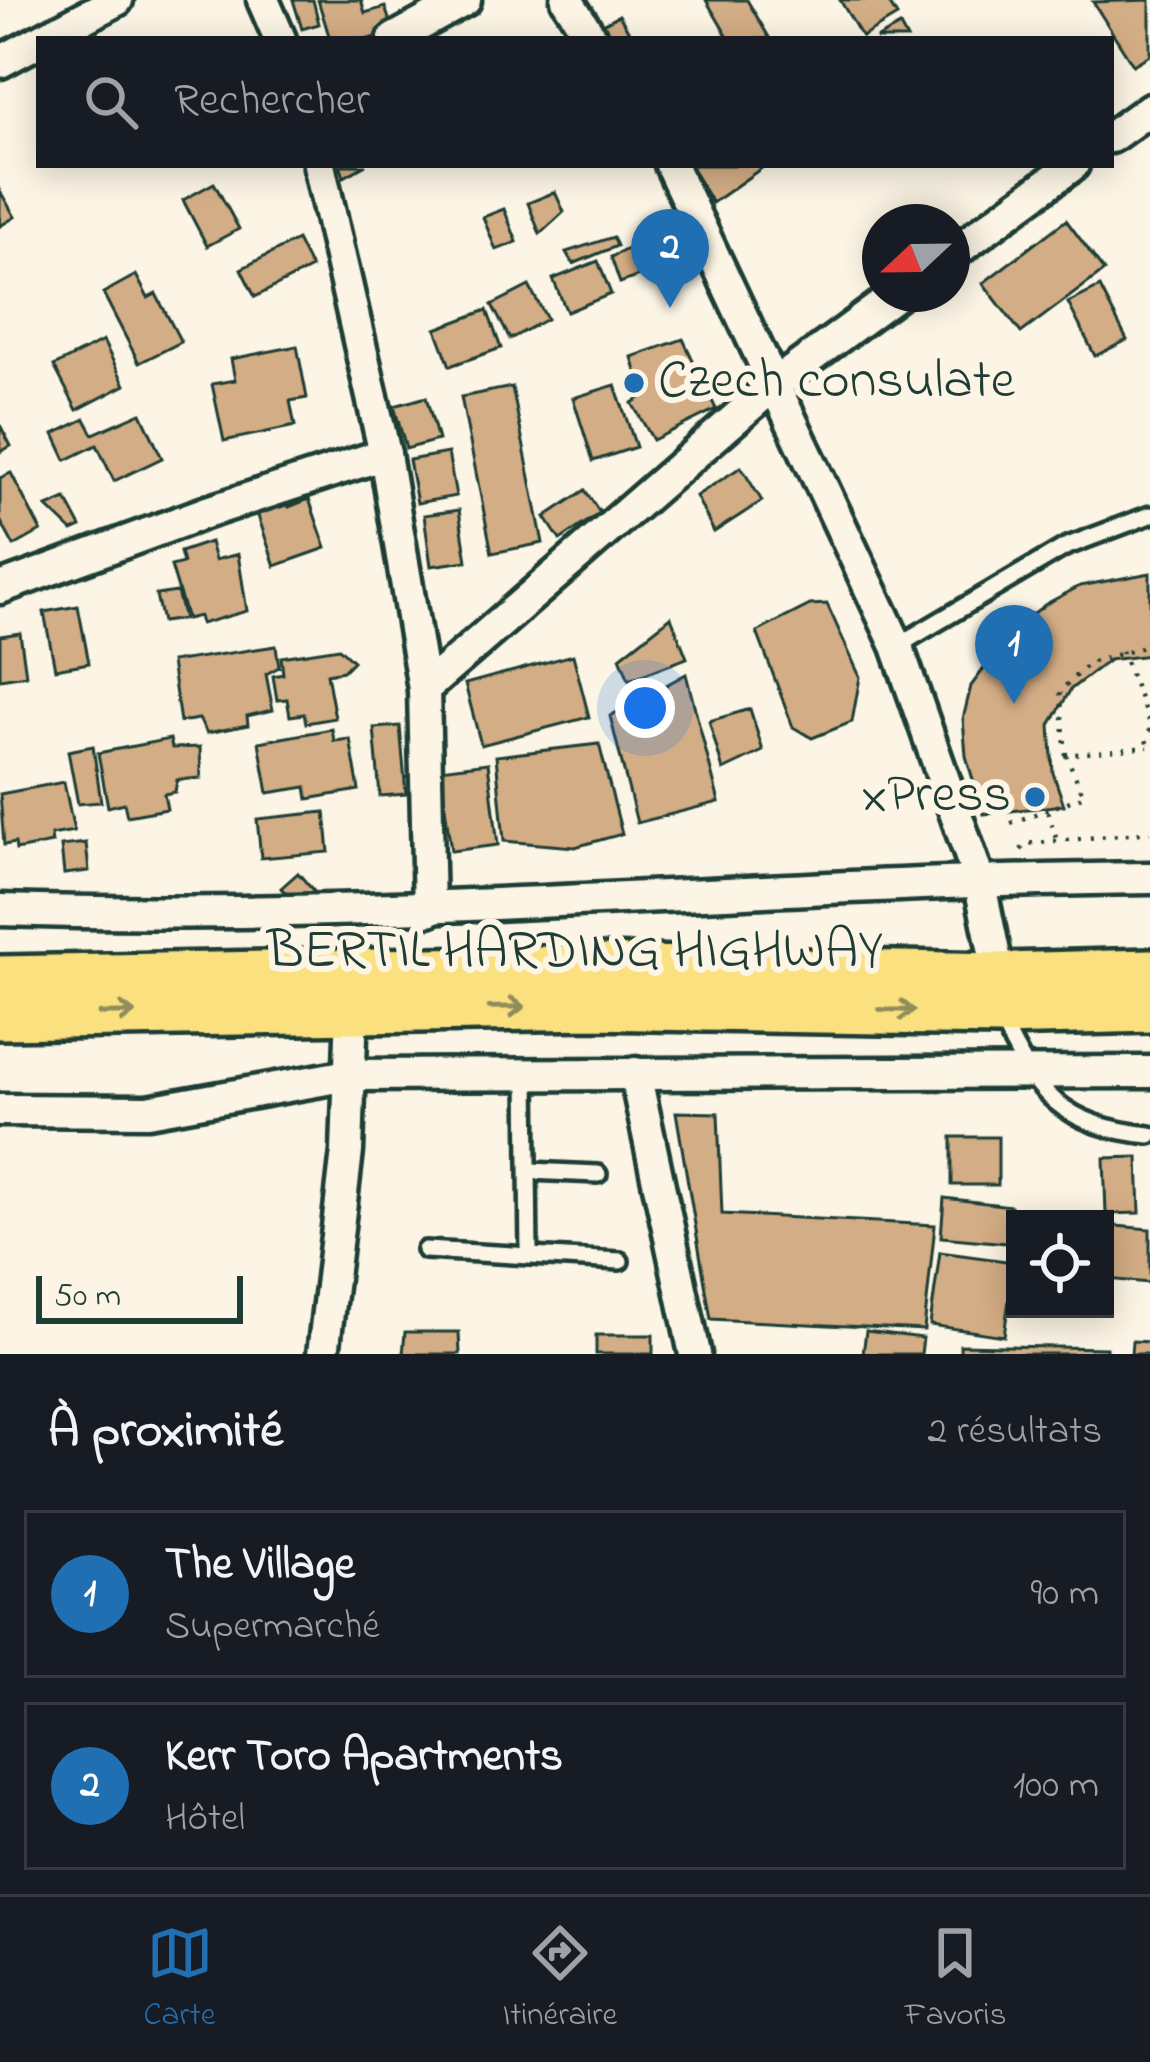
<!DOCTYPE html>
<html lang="fr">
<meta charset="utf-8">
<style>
:root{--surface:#171b24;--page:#20242c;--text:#f1f3f6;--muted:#9ea1a6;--line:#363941;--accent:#1f6fb2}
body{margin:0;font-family:"Indie Flower",sans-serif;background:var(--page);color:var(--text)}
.controls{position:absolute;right:36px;bottom:36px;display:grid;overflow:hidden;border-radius:0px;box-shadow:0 6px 30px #0003}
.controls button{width:108px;height:108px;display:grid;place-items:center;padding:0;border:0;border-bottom:3px solid var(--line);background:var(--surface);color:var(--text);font:60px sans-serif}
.compass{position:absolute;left:862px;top:204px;width:108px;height:108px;border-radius:50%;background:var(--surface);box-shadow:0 6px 30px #0003;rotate:248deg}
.scale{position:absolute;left:36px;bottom:30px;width:207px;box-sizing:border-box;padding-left:12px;border:6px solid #1f3d34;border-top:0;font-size:33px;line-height:42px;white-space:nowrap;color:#1f3d34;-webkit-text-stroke:9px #fcf5e5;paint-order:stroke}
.you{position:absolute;left:645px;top:708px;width:42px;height:42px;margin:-30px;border:9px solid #fff;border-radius:50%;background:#1a73e8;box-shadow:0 0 0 18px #1a73e833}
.badge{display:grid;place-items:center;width:78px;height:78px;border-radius:50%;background:var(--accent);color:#fff;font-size:39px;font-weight:700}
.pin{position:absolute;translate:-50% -99px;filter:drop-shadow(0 3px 6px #0008)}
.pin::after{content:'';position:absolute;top:63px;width:42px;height:36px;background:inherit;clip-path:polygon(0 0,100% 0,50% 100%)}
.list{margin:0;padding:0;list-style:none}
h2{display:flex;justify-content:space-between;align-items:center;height:156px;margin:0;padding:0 48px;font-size:51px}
h2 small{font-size:39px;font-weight:400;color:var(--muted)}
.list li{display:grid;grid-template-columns:78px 1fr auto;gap:36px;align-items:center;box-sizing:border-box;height:168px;margin:0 24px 24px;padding:0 24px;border:3px solid var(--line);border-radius:0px}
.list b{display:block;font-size:45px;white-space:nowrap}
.list p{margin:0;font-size:39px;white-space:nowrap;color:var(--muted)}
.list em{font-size:39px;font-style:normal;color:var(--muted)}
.icon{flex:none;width:66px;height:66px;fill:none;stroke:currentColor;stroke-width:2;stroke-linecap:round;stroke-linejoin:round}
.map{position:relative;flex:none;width:1150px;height:1354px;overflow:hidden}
.search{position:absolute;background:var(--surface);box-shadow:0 6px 30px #0003;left:36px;right:36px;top:36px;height:132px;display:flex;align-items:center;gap:30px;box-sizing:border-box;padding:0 42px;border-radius:0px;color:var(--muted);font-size:45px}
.sheet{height:540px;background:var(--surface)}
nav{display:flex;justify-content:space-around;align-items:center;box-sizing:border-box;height:168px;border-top:3px solid var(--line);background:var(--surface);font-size:33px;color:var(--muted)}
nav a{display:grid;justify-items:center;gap:6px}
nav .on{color:var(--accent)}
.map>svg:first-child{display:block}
.building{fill:#d3ad85;stroke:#1f3d34;stroke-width:3}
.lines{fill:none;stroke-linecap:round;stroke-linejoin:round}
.lane-casing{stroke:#1f3d34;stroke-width:24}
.street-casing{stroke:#1f3d34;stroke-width:39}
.primary-casing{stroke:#1f3d34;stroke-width:54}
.path{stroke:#1f3d34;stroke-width:4.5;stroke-dasharray:3 9;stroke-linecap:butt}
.lane{stroke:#fcf5e5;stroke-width:15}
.street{stroke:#fcf5e5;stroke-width:30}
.primary{stroke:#fbe080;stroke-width:45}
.oneway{stroke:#8d8e5a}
.poi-dot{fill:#1f6fb2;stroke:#fcf5e5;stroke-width:4.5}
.labels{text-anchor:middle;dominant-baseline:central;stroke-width:12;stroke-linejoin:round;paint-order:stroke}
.poi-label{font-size:54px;fill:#1f3d34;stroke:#fcf5e5;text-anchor:start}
.street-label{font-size:54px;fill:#1f3d34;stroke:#fcf5e5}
</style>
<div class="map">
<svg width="1150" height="1354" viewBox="0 0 1150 1354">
<rect width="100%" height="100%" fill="#fcf5e5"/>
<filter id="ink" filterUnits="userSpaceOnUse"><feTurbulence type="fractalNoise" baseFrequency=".00833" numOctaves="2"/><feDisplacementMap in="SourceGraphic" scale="24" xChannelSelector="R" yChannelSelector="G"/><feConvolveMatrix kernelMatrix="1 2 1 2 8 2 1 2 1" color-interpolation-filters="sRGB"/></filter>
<g filter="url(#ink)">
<g class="building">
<path d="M293,0h20l6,24 -17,5z"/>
<path d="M318,0h43l4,13 20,-6 8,24 -24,8h-39z"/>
<path d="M706,0h41l23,39h-41z"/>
<path d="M840,0h47l10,16 -35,21z"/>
<path d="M1150,0v55l-17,10 -40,-63z"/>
<path d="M619,15l14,24h-21l-9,-15z"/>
<path d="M900,26l7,13h-31z"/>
<path d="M340,165h26l-22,12z"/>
<path d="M690,165h76l-54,38z"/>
<path d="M214,183l25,46 -32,17 -24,-46z"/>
<path d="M0,191l15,26 -15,9z"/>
<path d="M555,192l9,20 -24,22 -12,-31z"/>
<path d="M504,209l13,33 -21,8 -13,-33z"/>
<path d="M1066,220l38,51 -83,62 -38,-50z"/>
<path d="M613,237l4,9 -44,18 -7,-12z"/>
<path d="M297,240l14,28 -56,29 -14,-28z"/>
<path d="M646,240l12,29 -38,14 -9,-26z"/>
<path d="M598,261l13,33 -44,18 -14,-33z"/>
<path d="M136,275l12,23 8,-4 25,48 -42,21 -36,-70z"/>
<path d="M529,286l18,33 -37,20 -18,-34z"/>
<path d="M1100,287l27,53 -32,16 -27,-53z"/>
<path d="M487,310l14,38 -51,18 -14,-37z"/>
<path d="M683,339l33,70 -63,31 -21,-37 11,-7 -11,-39z"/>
<path d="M103,341l22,44 -48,25 -23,-44z"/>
<path d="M297,346l10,52 -17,3 5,25 -71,15 -12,-57 23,-4 -4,-21z"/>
<path d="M615,385l21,62 -43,14 -20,-63z"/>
<path d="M512,387l31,156 -51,10 -31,-156z"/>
<path d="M426,397l12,43 -32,9 -12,-43z"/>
<path d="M141,413l21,45 -48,23 -17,-36 -31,15 -12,-26 31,-15 8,15z"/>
<path d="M0,425l11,21 -11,6z"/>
<path d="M448,453l8,43 -39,7 -8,-43z"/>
<path d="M741,467l21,34 -48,31 -18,-36z"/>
<path d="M11,473l30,58 -27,15 -14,-26v-42z"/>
<path d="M585,490l15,23 -40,27 -15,-23z"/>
<path d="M285,496l4,11 20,-8 17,49 -51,18 -18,-53z"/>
<path d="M66,499l15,28 -9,4 -25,-24z"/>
<path d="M459,510l8,51 -36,5 -7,-51z"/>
<path d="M210,542l5,18 23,-6 9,57 -46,13 -2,-8 -12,3 -16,-53 12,-3 -3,-11z"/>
<path d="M1150,573v82l-41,5 -38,29 -21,36 3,48 11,32 -81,9 -17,-58 -3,-37 8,-33 44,-59 31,-23 34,-18z"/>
<path d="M177,592l7,27 -22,3 -6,-27z"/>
<path d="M827,604l33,73 -8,45 -40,16 -19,-11 -36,-95 53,-27z"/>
<path d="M78,606l11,57 -34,6 -11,-57z"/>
<path d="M671,617l16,41 -58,22 -9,-23z"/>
<path d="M20,633l6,42 -26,4v-43z"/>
<path d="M276,646l3,21 -13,7 7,36 -26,6 1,9 -41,8 -8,-14 -19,3 -9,-60z"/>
<path d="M339,648l14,13 -10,10 -16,3 8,44 -29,5 -2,-9 -14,2 -3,-17 -10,1 -4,-24 10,-2 -2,-17z"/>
<path d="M573,655l16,62 -108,28 -16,-61z"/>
<path d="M686,674l33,128 -82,21 -27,-107z"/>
<path d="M750,709l13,42 -40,19 -14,-49z"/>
<path d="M400,726l6,68 -26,2 -6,-68z"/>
<path d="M332,729l2,12 16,-2 9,51 -51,9 -2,-12 -38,6 -9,-51z"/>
<path d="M170,739l2,9 28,-1 1,31 -24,2 -2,12 -11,2 3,15 -40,7 -3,-13 -16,4 -10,-54z"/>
<path d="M599,744l23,90 -47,13 -71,-6 -8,-85z"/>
<path d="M93,746l8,56 -23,2 -10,-53z"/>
<path d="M488,763l10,82 -47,6 -11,-82z"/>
<path d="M64,782l10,49 -23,4 1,8 -36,7 -1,-7 -11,2 -4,-51z"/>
<path d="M325,812l4,40 -68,6 -4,-39z"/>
<path d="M86,843l3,28 -25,3 -3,-28z"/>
<path d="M298,873l19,22 -16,15 -20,-22z"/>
<path d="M676,1112l42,1 4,101 213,11 -11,105 -213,-11z"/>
<rect x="952" y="1137" width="46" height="48"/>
<path d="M1138,1157l2,56 -34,1 -2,-56z"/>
<path d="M944,1198l67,8 -4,37 -66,-6z"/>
<path d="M1105,1225l45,4v54l-45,-4z"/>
<path d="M940,1252l74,10 -10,74 -74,-11z"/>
<path d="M866,1331l57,7 -2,16h-58z"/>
<path d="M405,1332h54l1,22h-57z"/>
<rect x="596" y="1335" width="57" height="19"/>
<path d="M1132,1341l18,1v12h-19z"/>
<path d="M960,1345l146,3v6h-146z"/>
</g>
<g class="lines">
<defs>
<g id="lane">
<path d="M897,646l168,-99 85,-32"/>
<path d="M1000,1017c35,77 63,109 150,118"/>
<path d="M527,1074l2,182"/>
<path d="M529,1171l69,3"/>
<path d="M425,1250l195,11"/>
</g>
<g id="street">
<path d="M263,0l17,39"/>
<path d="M567,0l25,39"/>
<path d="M43,39l74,-39"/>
<path d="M394,39l71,-39"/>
<path d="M0,62l39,-21"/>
<path d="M1111,137l39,-28"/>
<path d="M319,165l66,289 39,235 5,221"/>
<path d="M671,165l226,481 82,234 20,96"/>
<path d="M952,254l121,-89"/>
<path d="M0,588l207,-76 178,-58"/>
<path d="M424,689l351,-305 122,-90"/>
<path d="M0,910c384,13 766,-28 1150,-32"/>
<path d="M635,1073l60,281"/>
<path d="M0,1110l148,1 201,-36 801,-3"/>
<path d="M323,1354l24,-203 5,-143"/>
</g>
<g id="primary">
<path d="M0,979l592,-11 407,8 151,-4"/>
<path d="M0,1016l592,-10 406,7 152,-4"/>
</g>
</defs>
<use href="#lane" class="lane-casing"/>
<use href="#street" class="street-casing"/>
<use href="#primary" class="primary-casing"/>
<g class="path">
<path d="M1121,651l29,73"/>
<path d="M1150,729l-4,11 4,10"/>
<path d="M1066,755l-6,-64 29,-28 61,-18"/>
<path d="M1048,812l9,29"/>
<path d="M1011,823l73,-27 -18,-41 82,-8"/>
<path d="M1021,850l5,-6 124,-12"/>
</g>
<use href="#lane" class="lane"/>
<use href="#street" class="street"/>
<use href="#primary" class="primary"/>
</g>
<defs><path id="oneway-shaft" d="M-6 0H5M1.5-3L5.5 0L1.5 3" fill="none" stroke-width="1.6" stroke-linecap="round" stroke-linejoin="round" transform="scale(3)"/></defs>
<g class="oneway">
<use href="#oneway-shaft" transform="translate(507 1007) rotate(-1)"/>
<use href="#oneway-shaft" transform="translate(897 1010) rotate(2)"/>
<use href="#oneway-shaft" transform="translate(117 1013) rotate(-1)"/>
</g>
</g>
<g class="poi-dot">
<circle cx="634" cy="383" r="12"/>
<circle cx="1035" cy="797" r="12"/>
</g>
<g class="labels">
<g class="poi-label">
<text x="658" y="383">Czech consulate</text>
<text x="1011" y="797" text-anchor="end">xPress</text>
</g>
<g class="street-label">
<text x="575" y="953">BERTIL HARDING HIGHWAY</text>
</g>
</g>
</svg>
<div class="controls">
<button><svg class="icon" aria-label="locate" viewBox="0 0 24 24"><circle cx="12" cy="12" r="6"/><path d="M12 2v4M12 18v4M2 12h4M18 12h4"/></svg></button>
</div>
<svg class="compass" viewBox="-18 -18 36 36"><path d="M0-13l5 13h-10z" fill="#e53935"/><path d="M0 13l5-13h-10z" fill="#9ea1a6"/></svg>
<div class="scale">50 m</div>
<div class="you"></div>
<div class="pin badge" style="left:1014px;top:704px">1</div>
<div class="pin badge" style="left:670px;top:308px">2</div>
<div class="search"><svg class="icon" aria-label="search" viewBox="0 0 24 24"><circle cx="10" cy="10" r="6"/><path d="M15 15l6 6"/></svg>Rechercher</div>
</div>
<section class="sheet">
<h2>À proximité<small>2 résultats</small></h2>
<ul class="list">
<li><span class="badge">1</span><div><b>The Village</b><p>Supermarché</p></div><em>90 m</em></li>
<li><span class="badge">2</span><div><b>Kerr Toro Apartments</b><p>Hôtel</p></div><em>100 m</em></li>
</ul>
</section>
<nav>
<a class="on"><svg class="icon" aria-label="map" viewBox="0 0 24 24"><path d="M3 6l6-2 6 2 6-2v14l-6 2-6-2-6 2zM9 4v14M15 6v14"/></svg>Carte</a>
<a><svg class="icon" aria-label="directions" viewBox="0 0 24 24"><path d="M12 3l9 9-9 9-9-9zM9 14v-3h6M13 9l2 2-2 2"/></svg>Itinéraire</a>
<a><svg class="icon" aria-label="saved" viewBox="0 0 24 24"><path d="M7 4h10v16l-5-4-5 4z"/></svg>Favoris</a>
</nav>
